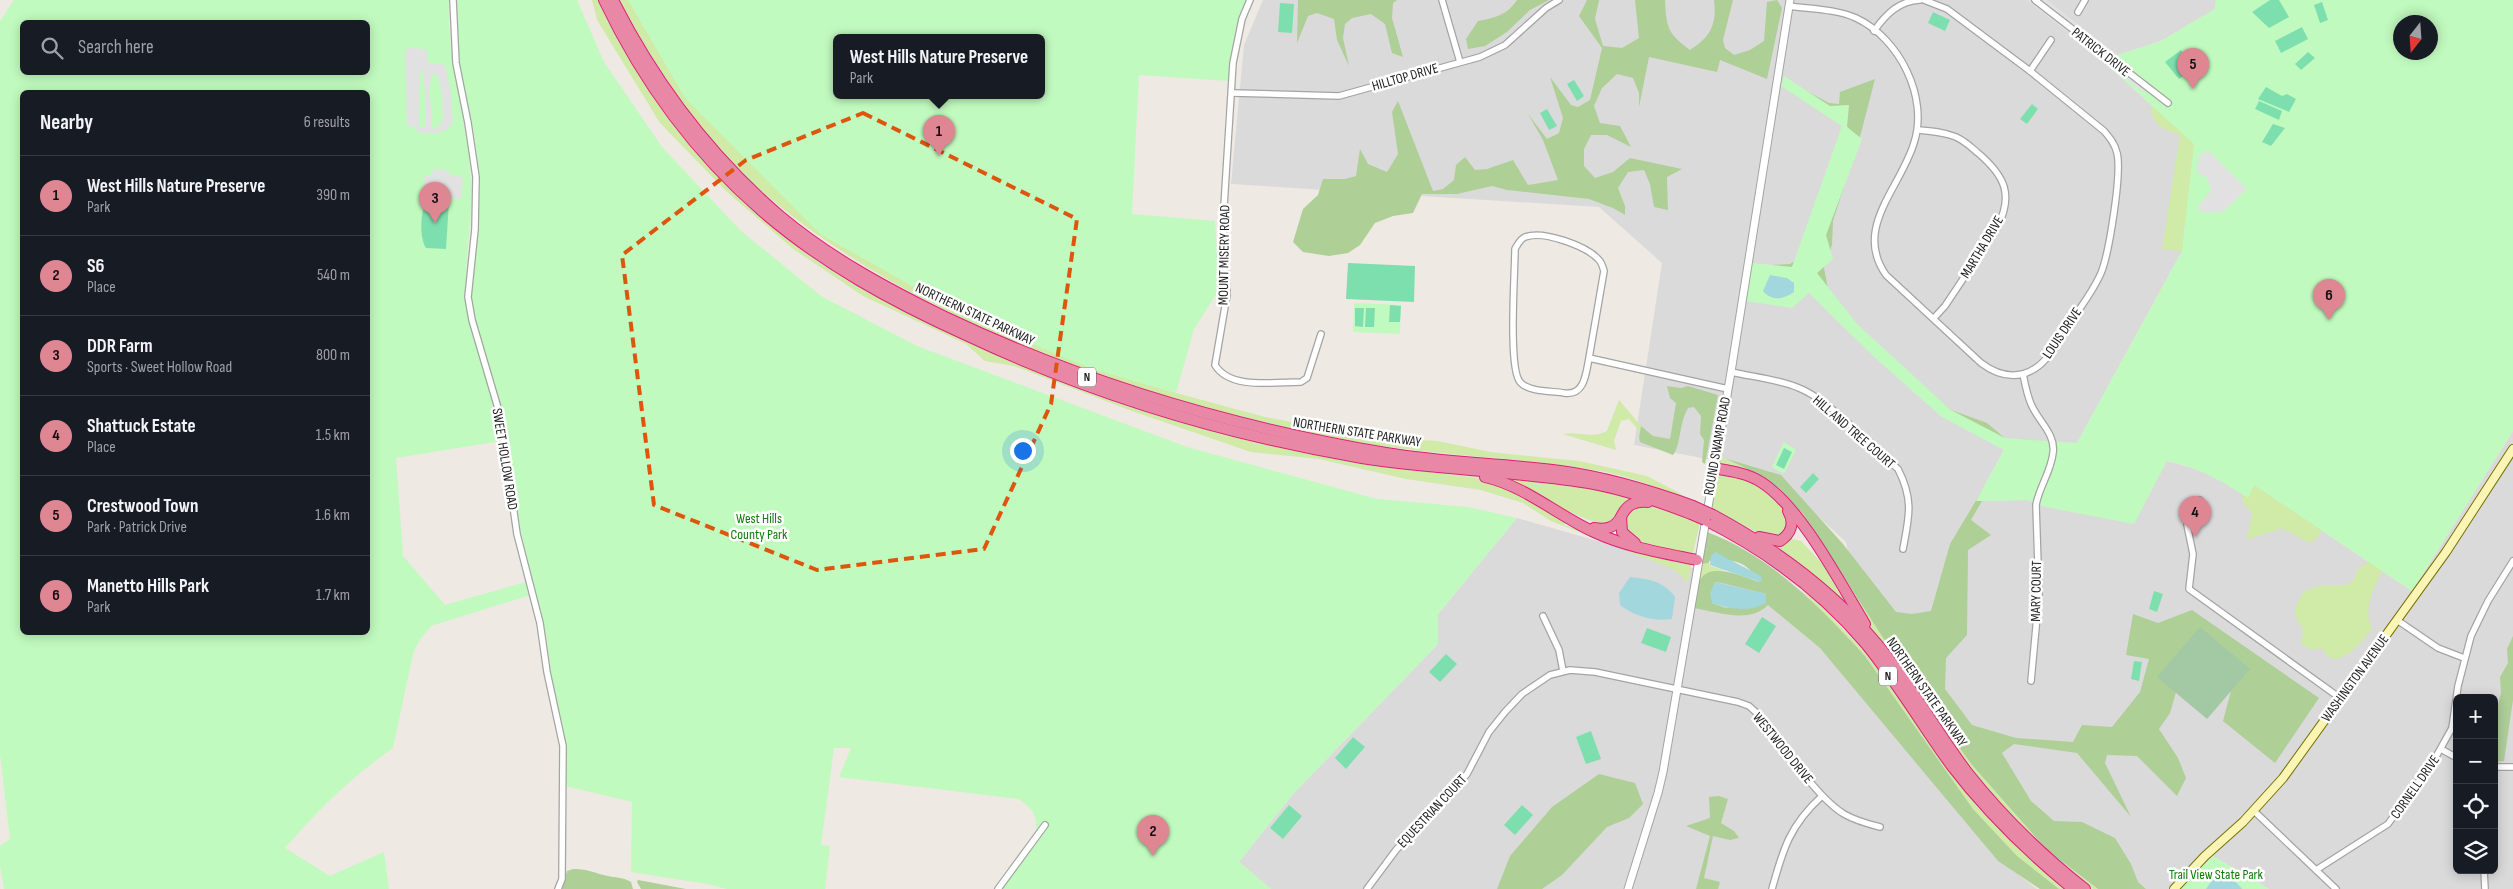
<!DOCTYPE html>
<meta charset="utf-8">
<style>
:root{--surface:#171b24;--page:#20242c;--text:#f1f3f6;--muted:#9ea1a6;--line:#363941;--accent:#df8693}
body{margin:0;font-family:"Sofia Sans Condensed",sans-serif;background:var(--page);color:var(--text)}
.controls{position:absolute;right:15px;bottom:15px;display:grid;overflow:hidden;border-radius:8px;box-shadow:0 2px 12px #0003}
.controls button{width:45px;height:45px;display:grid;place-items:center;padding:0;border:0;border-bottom:1px solid var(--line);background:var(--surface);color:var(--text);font:25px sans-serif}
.compass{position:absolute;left:2393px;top:15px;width:45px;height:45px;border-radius:50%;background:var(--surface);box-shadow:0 2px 12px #0003;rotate:197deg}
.you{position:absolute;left:1022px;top:450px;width:18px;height:18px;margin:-12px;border:4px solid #fff;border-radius:50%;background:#1a73e8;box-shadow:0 0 0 8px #1a73e833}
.badge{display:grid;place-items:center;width:32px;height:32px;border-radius:50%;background:var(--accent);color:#111;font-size:16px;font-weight:700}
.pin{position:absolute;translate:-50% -41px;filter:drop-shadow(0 1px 2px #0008)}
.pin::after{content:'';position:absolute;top:26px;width:18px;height:15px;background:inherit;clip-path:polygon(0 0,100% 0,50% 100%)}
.popup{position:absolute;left:833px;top:34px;width:212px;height:65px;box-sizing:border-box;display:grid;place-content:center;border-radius:8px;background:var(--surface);filter:drop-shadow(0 1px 4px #0005);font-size:16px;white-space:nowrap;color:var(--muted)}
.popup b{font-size:19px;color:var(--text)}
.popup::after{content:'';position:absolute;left:50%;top:100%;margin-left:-10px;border:10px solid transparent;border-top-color:var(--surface)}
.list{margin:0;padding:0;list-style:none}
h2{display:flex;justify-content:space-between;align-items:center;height:65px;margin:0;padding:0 20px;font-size:21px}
h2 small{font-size:16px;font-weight:400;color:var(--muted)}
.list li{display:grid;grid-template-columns:32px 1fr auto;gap:15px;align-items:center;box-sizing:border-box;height:80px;padding:0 20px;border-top:1px solid var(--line)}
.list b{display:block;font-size:19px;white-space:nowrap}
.list p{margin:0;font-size:16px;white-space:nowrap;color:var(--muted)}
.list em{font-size:16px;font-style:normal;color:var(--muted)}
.icon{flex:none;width:28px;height:28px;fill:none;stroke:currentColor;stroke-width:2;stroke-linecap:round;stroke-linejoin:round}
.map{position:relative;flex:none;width:2513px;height:889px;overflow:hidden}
.search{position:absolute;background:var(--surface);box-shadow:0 2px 12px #0003;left:20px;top:20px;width:350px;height:55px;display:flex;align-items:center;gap:12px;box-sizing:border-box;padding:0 18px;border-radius:8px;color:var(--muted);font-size:19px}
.panel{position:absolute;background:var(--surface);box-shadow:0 2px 12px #0003;left:20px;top:90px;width:350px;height:545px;border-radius:8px}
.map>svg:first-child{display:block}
.residential{fill:#dbdada;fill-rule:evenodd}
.grass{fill:#d0eaa7}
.forest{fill:#aecf96;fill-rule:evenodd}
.cemetery{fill:#a3c8a4}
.park{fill:#c1fabe;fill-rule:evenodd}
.pitch{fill:#7edfae}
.parking{fill:#e1e1e1;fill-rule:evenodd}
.water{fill:#a2d7dd}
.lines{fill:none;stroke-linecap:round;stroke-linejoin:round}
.minor-casing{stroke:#a4a4a4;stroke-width:8}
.tertiary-casing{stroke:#a4a4a4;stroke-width:9}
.secondary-casing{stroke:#757303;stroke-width:10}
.motorway-casing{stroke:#db2178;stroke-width:12}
.minor{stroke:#fff;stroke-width:5.5}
.tertiary{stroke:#fff;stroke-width:7}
.secondary{stroke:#faf5b4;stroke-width:8}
.motorway{stroke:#e888a6;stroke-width:10}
.motorway-bridge-casing{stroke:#db2178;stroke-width:12;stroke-linecap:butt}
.motorway-bridge{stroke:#e888a6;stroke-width:10}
.marked{fill:none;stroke:#de560d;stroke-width:4;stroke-dasharray:10 6;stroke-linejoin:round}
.labels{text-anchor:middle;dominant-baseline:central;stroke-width:5;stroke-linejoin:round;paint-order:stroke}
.shield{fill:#fff;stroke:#616161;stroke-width:1}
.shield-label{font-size:12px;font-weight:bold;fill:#1d1d1d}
.street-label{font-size:14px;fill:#1d1d1d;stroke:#fff}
.park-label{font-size:14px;fill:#0e7c09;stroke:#fff}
</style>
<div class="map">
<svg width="2513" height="889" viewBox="0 0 2513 889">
<rect width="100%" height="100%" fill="#eee9e2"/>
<g class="residential">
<path d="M1263,0h953l-1,9 -54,32 -59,19 92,84 -12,107 -105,192 -73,7 -28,51 51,-1 140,-39 87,24 158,106 101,-160v458h-244l-56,-33 -37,33h-62l-121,-107 -137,-195 -10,-45 -77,-71 -135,-26 28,-182 -63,-56 -368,-23 13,-139zM2457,698h37v172h-37z"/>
<path d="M1517,518l263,75 213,262 44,34h-766l-32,-27 55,-69 144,-149v-30z"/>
</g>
<g class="grass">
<path d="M592,0h7l83,131 2,8c37,40 74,80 119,112 53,39 112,66 171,94h5l325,104 76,17 107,13 19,6 61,35 -3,5 81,27 46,12 -3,19 -13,-13 -124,-49 -28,-18 -42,-13 -75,-11 -87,-20 -68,-7 -119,-41 -118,-45 -29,-5 -19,-17 -103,-48 -71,-48 -67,-58 -65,-67 -63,-103z"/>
<path d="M619,0h12l470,370 75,23 89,24 117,21 56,3 52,11 89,9 68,15 53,28c-33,-12 -65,-27 -100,-33 -82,-14 -166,-15 -248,-30 -162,-31 -322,-80 -465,-162 -65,-38 -126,-81 -176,-138 -37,-44 -66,-91 -92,-141z"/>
<path d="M2151,105l36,29 7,10 -6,79 -5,4v4l10,7 10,15 -41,-4 18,-114c-17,-6 -29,-10 -29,-30z"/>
<path d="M1619,400l22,26v7l-12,-14 -8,2 -7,20 2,9 -53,-16c15,-3 30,5 44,-3z"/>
<path d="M1721,457l36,17 22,14 25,27 101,157 67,93 75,85 51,39h-5l-7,-5 -40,-33 -42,-43 -36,-41 -98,-141 -65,-101 -30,-35 -56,-25z"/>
<path d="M1721,474l33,8 12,8 22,23 2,9 -9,15 -11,2 -60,-30 5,-31z"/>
<path d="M1508,478l76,8 52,12 -19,21 -14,7 -45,-19z"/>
<path d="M2252,481l69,40v12l-7,8 -7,1 -25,-14c-12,6 -23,6 -35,12l5,-27 -11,-13z"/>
<path d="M1648,505l32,8 20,9 -7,31 -4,1 -58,-15 -7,-7v-20l7,-6z"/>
<path d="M1792,539l9,2 28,30 21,38 -80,-65z"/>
<path d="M2371,560l13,6c-9,21 -22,40 -12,63 -11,13 -23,31 -41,30l-10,-11 -9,2 -11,-6 2,-15c-12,-16 -8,-21 1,-38l15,-5 29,-1 6,-6 4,-10z"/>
<path d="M1709,563l1,3 14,4 -18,4 -9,13 5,-23z"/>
<path d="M1797,586l26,22 55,58 100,142 85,81h-4l-42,-33 -44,-47 -108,-153z"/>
</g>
<g class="forest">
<path d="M1298,0h99l-4,3 -1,15 11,39 -11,-4 -7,-29 -14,-10 -19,4 -7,6 -2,14 6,28 -12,-26 -3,-21 -17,-6 -9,3 -11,27z"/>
<path d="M1517,0h32l-19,10 -23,22 -22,14 -17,3 -2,-10 12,-18c17,-3 29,-6 39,-21z"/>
<path d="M1587,0h12l-4,19 8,27 19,2 17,-10 -4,-38h30c1,27 3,34 25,50 21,-13 27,-26 24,-50h19l-10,40 2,8 9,7 16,-5 14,-9 3,-39 10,-2 5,8 -15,71 -47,-19 -3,12 -68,-15 -10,50v-14l-6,-15 -16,-4 -15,14 -8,18 6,17 20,3 11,21 -24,-12h-16l-7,14v17l11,12 18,-6 17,-14 52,11 -15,8 1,33 -14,-3 -4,-23 -6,-14 -16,2 -10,16 7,18v9l-12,-7 -24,-9 -82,-9 -15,-4 -35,8h-35l-9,19 -20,3 -18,7 -15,22 -12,8 -19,3 -26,-4 -10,-10 10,-33 15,-14 5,-16h22l11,-3 4,-27 8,15 19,8 11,-18 -6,-42 6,-11 35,90 10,-2 11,-9 2,-15 9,-8 10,13 12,-1 26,-9 15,25 30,-5 -15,-40 -15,-26 19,25 12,-6 4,-15 -13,-41 21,28 7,2 12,-7 12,-52 -23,-32z"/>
<path d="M1784,79l45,24 10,1 1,-12 35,-13 -14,54 -28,88 -1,24 -8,23 4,21 26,34 97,87 36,13 19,16 25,1 -49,61 -11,19 20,15 -23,15 -1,85 -21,23 -1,31 27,36 44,13 57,4 9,-17 30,2 28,-35 9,-33 -23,-4 7,-41 25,9 34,-13 127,88 -44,65 -52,-42 13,-49 -57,10 -9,31 -11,16 19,29 8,20 -9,18 -40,-40 -30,-1 -2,8 26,54 -54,-64 -63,-9 -12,9 29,48 23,20 28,1 33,16 16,26 7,18 8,7h-48l-51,-39 -75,-85 -67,-93 -101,-157 -25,-27 -22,-14 -30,-15 54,16 62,69 53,68 16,2 19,-3 19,-67 55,-92 -1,-4 -60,-31 -134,-127 -54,-24 34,-2 8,-5 48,-117 3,-14 -65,-43z"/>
<path d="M1667,386l14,2 7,-2 30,9 -13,69 -3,-2 2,-22 -4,-6 1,-18 -7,-9 -6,1c-9,15 -7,37 -15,47l-33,-13 -1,-4 2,-12 12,10 17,3 6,-36 -6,-5z"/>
<path d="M1707,532c64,24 113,75 158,124l108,153 44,47 42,33h-19l-42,-28 -178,-213 -52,-43c-19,19 -50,7 -74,3 1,-9 1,-23 8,-31 12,-14 43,0 57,5 -13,-22 -26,-23 -50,-21v2l-7,1zM1716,582l6,1 44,11 -40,14 -14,-5z"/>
<path d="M2513,636v64l-9,61 -10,1v-41l7,-28 -1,-16 8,-14 -1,-14z"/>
<path d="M1599,774l36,9 8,21 -14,14 -22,9 -45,48 -20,14h-45l13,-33 42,-49z"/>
<path d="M1719,796l9,3 -7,24 13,8 5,7 -9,2 -17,-4 -9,42 16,4 -2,7h-22l14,-53 -24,-10 24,-8 -1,-21z"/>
<path d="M573,869c17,0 20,4 35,7 9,2 15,1 23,6l2,7h-71l5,-18z"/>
<path d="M638,880l48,9h-45l-4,-7z"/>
</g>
<path class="cemetery" d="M2200,627l50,42 -43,50 -50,-42z"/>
<g class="park">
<path d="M14,0h435c-3,61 19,119 22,180 3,48 -12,97 -1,144 7,29 20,57 27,87 2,10 2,20 4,30l-105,17 7,98 42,49 81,-23 4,13 -99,31 -12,15 -6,13 -20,94c-44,31 -73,60 -108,100l45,28 54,-24 5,37h-385l-4,-23v-20l10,-7 -10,-85v-733zM22,22h346v50h-346zM22,92h346v540h-346z"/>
<path d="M455,0h122l27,62 58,85 79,84 80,65 96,50 270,101 190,52 91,8 49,11 -79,96v30l-144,149 -55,69 32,27h-270c18,-27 59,-67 17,-90l-179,-22 12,-29h-17l-13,97 9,1 -5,43h-98l-20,-5 -76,-12 1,-70 -67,-16 -1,-53 -9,-34 -8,-57 -28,-119 -18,-115 -28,-91 -1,-24 8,-110 -6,-50 -17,-75z"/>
<path d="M628,0h620l-12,27 -7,54 -90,-6 -7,139 83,7 4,69 -25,39 -18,64 -84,-24 -72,-30 -101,-49 -99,-56 -135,-136zM836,37h206v58h-206z"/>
<path d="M2216,0h297v431l-101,160 -158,-106 -6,13c-26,-17 -50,-31 -81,-37l-33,63 -88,-17 -19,-7 -51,1 28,-51 -62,-33 -69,-61 -64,-63 -17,15 -46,-7 6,-38 40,4 50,-141 -61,-40 3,-10 46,30 19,-1 -2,22 15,12 -36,96 7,24 -16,14 40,51 94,86 54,28 72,5 105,-192 12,-107 -92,-84 59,-19 54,-32zM2400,22h30v30h-30z"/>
<path d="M1354,303l47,2 -1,29 -47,-2z"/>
<path d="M1784,442l12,8 -11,22 -3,1 -10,-6z"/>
<path d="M2213,856l56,33h-89z"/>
</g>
<g class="pitch">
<path d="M2270,0h9l10,17 -20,11 -17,-16z"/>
<path d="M2322,2l6,18 -8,3 -6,-18z"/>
<path d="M1280,3l14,1 -2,29 -14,-1z"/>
<path d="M1933,12l17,8 -5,11 -17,-8z"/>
<path d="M2302,27l6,12 -27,14 -6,-12z"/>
<path d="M2181,50l14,17 -16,12 -14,-17z"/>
<path d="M2308,52l7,6 -14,12 -6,-6z"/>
<path d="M1574,80l10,16 -7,5 -10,-17z"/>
<path d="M2266,87l16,9 5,-2 9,5 -7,13 -31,-13z"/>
<path d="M2259,101l23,10 -3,9 -24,-11z"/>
<path d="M2032,104l6,5 -11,15 -7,-5z"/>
<path d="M1547,109l10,17 -8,4 -9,-17z"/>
<path d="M2273,124l12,4 -14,18 -9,-4z"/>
<path d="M428,199l21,2 -3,48 -20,-1c-7,-10 -6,-40 2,-49z"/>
<path d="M1348,263l67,3 -1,36 -68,-3z"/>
<path d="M1390,305l11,1 -1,16h-11z"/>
<path d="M1355,308h9l-1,19 -8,-1z"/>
<path d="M1366,308h9l-1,19h-9z"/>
<path d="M1784,448l8,4 -8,17 -8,-4z"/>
<path d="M1813,473l6,6 -13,14 -6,-6z"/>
<path d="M2154,591l9,3 -6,18 -8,-3z"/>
<path d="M1762,617l14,9 -17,27 -14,-9z"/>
<path d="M1647,628l24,9 -5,15 -25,-9z"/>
<path d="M1446,654l11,10 -17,18 -11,-10z"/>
<path d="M2134,661l8,1 -3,19 -8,-2z"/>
<path d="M1591,731l10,28 -15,5 -10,-27z"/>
<path d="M1353,737l12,10 -19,22 -11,-11z"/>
<path d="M1289,805l13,11 -19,23 -13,-11z"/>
<path d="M1522,805l11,10 -18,20 -11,-10z"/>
</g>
<g class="parking">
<path d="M2027,0h6l114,90 -3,3z"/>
<path d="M2040,0h7l68,53 -3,3z"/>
<path d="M410,47l17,3 1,13 15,1 3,4 5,25 2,29 -6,7 -8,4h-19l-7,-7h-6l-2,-74zM420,69l3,4 2,22v31l-4,2 -2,-1zM433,73l6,5 3,19 1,23 -6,9 -5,-1 -1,-20 -2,-18z"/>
<path d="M2209,151l38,38 -24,23 -19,1 -7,-5 14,-18 -4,-13 -10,-4v-6l3,-13z"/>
<path d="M433,169l16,1v5l14,2 -2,22 -38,-4 2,-20 7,1z"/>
</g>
<g class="water">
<path d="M1770,275l17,3 7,5v9c-10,7 -22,10 -31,-1z"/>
<path d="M1715,552l46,24 1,4 -2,2 -50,-17 1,-9z"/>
<path d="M1630,577c18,2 34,4 45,20l-3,22c-18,3 -38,-3 -52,-14l-1,-12z"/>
<path d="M1715,582l51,12v9c-18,10 -36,6 -54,0l-2,-10z"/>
<path d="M2221,877l15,5 6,7h-36l7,-10z"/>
</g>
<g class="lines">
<defs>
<g id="minor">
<path d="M453,0l3,63 12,60 8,54 -1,52 -7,68 4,23 28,95 17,119 23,89 7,49 16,74 -1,133 -4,10"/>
<path d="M1250,0l-8,19 -9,44 -10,159 4,73 -12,70c15,25 60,17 86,17l6,-4 14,-44"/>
<path d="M1442,0l18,62"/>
<path d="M2035,0l133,103"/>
<path d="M1789,6c21,3 47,3 67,12 43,20 73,79 58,125 -14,46 -61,85 -28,132l95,88c12,9 26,15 42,11 22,-6 33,-29 44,-46 11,-18 26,-36 34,-55 8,-19 21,-100 16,-120 -2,-9 -7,-15 -13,-22l-74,-60 -83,-62 -23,-9"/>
<path d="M2078,12l7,-12"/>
<path d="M1874,31c12,-17 25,-30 46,-31"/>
<path d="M2030,71l21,-31"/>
<path d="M1232,93l107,3 141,-39 25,-12 41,-37 13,-8"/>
<path d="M1918,130c13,1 26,2 38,7 9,4 15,10 22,16 27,23 36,42 19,75l-52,78 -11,12"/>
<path d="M1589,358l15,-87c-1,-3 -2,-8 -5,-11 -12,-14 -56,-30 -74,-23 -5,2 -7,7 -10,12 0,23 -7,119 5,133 8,10 32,9 44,11 21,3 22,-20 25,-35l139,31"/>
<path d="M1731,372c22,5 47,7 68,16 30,12 73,58 99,81 16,31 11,48 5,80"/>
<path d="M2023,374c2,10 4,21 8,30 7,17 25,30 22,49 -2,19 -14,34 -17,52l3,90 -8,86"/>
<path d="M2200,500l-13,25 6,29 -4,35 151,109"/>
<path d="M1543,616l16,34 4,21"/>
<path d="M2397,620l41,28 26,10"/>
<path d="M2441,749l16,9"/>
<path d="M2494,767h19"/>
<path d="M2254,811l82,78"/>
<path d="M2316,870l72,-46 45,-62 19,-34 6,-42 13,-50 17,-35 25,-40"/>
<path d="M2484,870l1,19"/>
<path d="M998,889l47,-64"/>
<path d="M1367,889l29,-39 71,-76 22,-42 16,-20 17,-18 28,-19 20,-5 25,2 143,30 11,4 10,9c21,27 58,83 85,99 12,7 24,10 36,13"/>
<path d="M1772,889c11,-40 18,-64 50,-93"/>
</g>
<path id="tertiary" d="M1628,889l30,-96 5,-21 68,-400 59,-372"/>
<path id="secondary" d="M2174,889l31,-33 38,-34 40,-44 163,-226 67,-103"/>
<g id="motorway">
<path d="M604,0c38,80 91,153 158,211 61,53 131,91 204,124 125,59 260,100 396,123 77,12 156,13 232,26 33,6 66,18 97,30"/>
<path d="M613,0c42,83 97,156 167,216 50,42 108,73 165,101 141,67 288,110 441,136 58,10 116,10 174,18 46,6 89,19 133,35"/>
<path d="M1713,468c17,3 34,5 48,14 40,25 79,101 104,142"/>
<path d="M1485,477c40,9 72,38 109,55 32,15 69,21 103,28"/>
<path d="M1713,515c63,34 119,75 165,130 33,40 58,86 89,127 34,43 75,83 118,117"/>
<path d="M1705,520c60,30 117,72 161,124 31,38 56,81 85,121 35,46 77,87 122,124"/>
<path d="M1594,528c12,2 21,0 27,-11"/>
<path d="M1759,537l21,4c11,-7 15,-18 8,-30"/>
<path d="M1635,543l-13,-11 -1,-15c6,-13 14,-16 27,-15"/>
</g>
</defs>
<use href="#minor" class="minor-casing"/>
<use href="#tertiary" class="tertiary-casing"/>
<use href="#secondary" class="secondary-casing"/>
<use href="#motorway" class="motorway-casing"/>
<use href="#minor" class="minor"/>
<use href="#tertiary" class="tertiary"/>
<use href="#secondary" class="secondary"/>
<use href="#motorway" class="motorway"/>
<defs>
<g id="motorway-bridge">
<path d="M1693,506l20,9"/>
<path d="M1691,514l14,6"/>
</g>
</defs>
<use href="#motorway-bridge" class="motorway-bridge-casing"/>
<use href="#motorway-bridge" class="motorway-bridge"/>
</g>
<path class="marked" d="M863,113l214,106 -26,185 -67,145 -167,21 -163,-65 -32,-250 124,-95z"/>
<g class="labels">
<g class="shield">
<rect x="1078" y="367.5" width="18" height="19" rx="4"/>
<rect x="1879" y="666.5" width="18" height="19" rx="4"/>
</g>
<g class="shield-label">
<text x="1087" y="377">N</text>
<text x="1888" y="676">N</text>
</g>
<g class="street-label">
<text transform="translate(2101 52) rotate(38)">PATRICK DRIVE</text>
<text transform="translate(1405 77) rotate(-16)">HILLTOP DRIVE</text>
<text transform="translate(1982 247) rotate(-59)">MARTHA DRIVE</text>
<text transform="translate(1224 255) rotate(-89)">MOUNT MISERY ROAD</text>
<text transform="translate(975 314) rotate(25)">NORTHERN STATE PARKWAY</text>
<text transform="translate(2062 333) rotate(-56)">LOUIS DRIVE</text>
<text transform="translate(1357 432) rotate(9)">NORTHERN STATE PARKWAY</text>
<text transform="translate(1854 432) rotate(41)">HILL AND TREE COURT</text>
<text transform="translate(1717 446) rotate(-80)">ROUND SWAMP ROAD</text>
<text transform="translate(505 459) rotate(81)">SWEET HOLLOW ROAD</text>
<text transform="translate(2036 591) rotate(-89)">MARY COURT</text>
<text transform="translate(2355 678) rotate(-54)">WASHINGTON AVENUE</text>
<text transform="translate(1927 692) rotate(55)">NORTHERN STATE PARKWAY</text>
<text transform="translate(1783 748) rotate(51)">WESTWOOD DRIVE</text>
<text transform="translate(2415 787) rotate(-55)">CORNELL DRIVE</text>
<text transform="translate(1432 811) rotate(-47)">EQUESTRIAN COURT</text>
</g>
<g class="park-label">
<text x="759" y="518">West Hills<tspan x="759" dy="16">County Park</tspan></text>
<text x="2216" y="874">Trail View State Park</text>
</g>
</g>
</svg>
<div class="controls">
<button>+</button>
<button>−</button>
<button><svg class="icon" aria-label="locate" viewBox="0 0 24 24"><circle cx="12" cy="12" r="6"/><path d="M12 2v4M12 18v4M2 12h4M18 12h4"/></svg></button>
<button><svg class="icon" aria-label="layers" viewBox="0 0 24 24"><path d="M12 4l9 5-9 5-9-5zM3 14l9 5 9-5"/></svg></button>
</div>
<svg class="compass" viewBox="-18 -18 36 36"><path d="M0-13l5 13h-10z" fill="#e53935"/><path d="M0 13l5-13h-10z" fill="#9ea1a6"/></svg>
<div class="you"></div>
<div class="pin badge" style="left:939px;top:156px">1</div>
<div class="popup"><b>West Hills Nature Preserve</b>Park</div>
<div class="pin badge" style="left:1153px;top:856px">2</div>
<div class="pin badge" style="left:435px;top:223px">3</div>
<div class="pin badge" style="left:2195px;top:537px">4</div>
<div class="pin badge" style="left:2193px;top:89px">5</div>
<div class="pin badge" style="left:2329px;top:320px">6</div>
<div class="search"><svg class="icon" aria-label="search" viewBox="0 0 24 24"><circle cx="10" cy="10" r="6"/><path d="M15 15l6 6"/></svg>Search here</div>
<section class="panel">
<h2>Nearby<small>6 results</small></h2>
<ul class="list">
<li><span class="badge">1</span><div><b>West Hills Nature Preserve</b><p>Park</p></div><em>390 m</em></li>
<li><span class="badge">2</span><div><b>S6</b><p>Place</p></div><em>540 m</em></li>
<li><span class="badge">3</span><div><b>DDR Farm</b><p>Sports · Sweet Hollow Road</p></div><em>800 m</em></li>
<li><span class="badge">4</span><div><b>Shattuck Estate</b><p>Place</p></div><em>1.5 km</em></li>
<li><span class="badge">5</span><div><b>Crestwood Town</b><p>Park · Patrick Drive</p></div><em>1.6 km</em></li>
<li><span class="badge">6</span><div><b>Manetto Hills Park</b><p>Park</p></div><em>1.7 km</em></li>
</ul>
</section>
</div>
